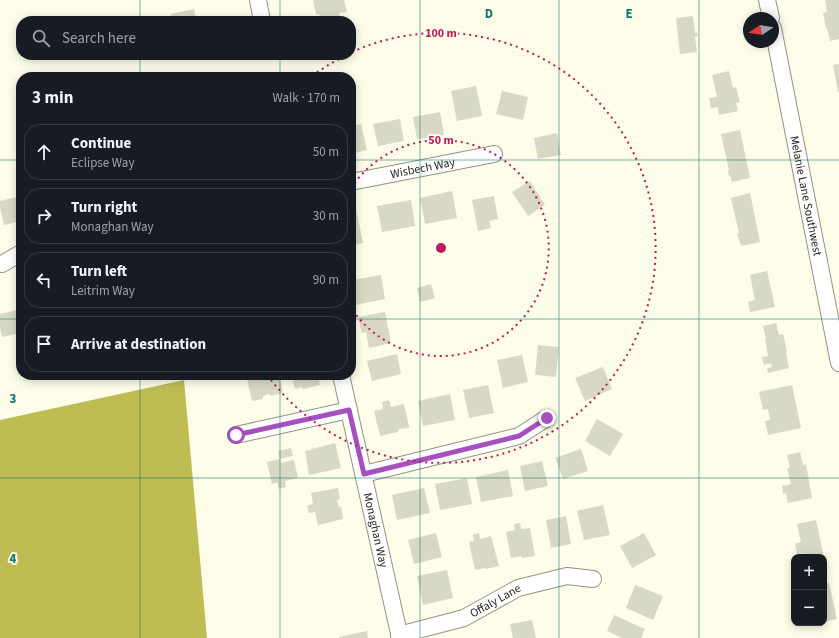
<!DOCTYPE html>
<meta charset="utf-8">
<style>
:root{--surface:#171b24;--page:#20242c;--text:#f1f3f6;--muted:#9ea1a6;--line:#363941}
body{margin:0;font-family:"Source Sans 3",sans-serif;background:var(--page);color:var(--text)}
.controls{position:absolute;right:12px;bottom:12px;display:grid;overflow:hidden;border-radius:8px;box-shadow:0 2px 10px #0003}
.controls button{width:36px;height:36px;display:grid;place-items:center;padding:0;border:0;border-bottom:1px solid var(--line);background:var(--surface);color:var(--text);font:20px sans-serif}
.compass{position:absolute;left:743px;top:12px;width:36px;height:36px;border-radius:50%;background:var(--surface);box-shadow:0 2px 10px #0003;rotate:258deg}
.stop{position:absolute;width:12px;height:12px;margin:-9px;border:3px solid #a550be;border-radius:50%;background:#fff}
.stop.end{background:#a550be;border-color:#fff;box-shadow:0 1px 4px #0008}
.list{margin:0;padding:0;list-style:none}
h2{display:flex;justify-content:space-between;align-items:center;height:52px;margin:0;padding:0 16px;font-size:17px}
h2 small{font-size:13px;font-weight:400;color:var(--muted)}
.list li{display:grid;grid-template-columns:26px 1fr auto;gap:12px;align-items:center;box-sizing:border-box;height:56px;margin:0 8px 8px;padding:0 8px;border:1px solid var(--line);border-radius:16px}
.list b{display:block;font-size:15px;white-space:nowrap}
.list p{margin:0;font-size:13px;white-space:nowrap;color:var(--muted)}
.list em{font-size:13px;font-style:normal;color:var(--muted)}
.icon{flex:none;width:22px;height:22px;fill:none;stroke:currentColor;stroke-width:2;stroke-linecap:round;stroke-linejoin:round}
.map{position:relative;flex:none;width:839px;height:638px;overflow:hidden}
.search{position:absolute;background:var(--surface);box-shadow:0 2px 10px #0003;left:16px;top:16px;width:340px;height:44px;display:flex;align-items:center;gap:10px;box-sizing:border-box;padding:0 14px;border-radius:16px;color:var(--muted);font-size:15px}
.panel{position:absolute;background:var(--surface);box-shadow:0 2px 10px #0003;left:16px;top:72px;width:340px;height:308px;border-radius:16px}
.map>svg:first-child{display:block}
.forest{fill:#bebc53}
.building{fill:#d8d9c5}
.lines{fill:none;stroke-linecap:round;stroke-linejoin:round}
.minor-casing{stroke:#939381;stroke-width:18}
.minor{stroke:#fff;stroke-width:16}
.route{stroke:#a550be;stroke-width:5}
.grid{fill:none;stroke:#0f766e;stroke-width:1;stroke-opacity:0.55}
.ring{fill:none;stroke:#c2185b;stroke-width:2;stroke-dasharray:2 4}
.labels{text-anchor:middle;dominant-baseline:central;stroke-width:4;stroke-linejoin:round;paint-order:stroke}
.street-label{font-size:12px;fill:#1f2018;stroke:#fdfde9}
.grid-label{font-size:13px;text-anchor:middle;font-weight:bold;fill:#0f766e;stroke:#fdfde9;stroke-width:4;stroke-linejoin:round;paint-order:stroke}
.centre{fill:#c2185b;stroke:#fdfde9;stroke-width:2}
.ring-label{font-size:12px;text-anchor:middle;font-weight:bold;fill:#c2185b;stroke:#fdfde9;stroke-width:4;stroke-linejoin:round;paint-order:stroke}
</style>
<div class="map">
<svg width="839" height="638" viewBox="0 0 839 638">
<rect width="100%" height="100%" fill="#fdfde9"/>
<path class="forest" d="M184,380l23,258h-207v-218z"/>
<g class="building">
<path d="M313,0h31l3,12 -8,1 2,8h-20l-2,-7 -3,1z"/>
<path d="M825,0h14v39l-9,2 -3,-13 -1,1 -3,-16 4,-1z"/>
<path d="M194,9l2,12h-23l-2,-7z"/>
<path d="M693,16l2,17 2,-1 1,4 -3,1 2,15 -17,2 -4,-36z"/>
<path d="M839,64v28h-1l-5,-27z"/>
<path d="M729,71l4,17 3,-1 4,15 -4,1 2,8 -19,4 -1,-8 -7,1 -2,-10 8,-1 -5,-22z"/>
<path d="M476,86l6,30 -25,5 -6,-30z"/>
<path d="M502,91l26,6 -5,23 -27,-6z"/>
<path d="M440,112l4,23 -27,4 -4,-22z"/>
<path d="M400,119l4,22 -26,5 -5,-22z"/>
<path d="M361,124l6,26 -16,4v-27z"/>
<path d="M740,130l10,48 -18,4 -2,-6h-1l-1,-6h1l-8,-36z"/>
<path d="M557,133l4,22 -23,4 -4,-21z"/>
<path d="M530,181l15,24 -17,11 -16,-24z"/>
<path d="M452,191l5,27 -32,6 -5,-26z"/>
<path d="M750,193l10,49 -19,4 -4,-13h2l-8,-35z"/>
<path d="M21,196v25l-17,4 -4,-17v-7z"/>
<path d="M494,196l4,23 -9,2 2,7 -13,3 -6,-31z"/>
<path d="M411,200l4,26 -33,6 -5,-26z"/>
<path d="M356,209l7,34 -12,2v-35z"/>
<path d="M767,271l8,36 -25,5 -2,-10 7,-2 -5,-25z"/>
<path d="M381,275l4,24 -29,6 -4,-25z"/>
<path d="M431,284l4,14 -15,4 -3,-14z"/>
<path d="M21,309v24l-19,4 -2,-9v-14z"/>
<path d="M385,312l6,31 -22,5 -3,-16 -4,1 -4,-16z"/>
<path d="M776,323l3,12 4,-1 4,18h-1l3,16 -21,5 -1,-5 5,-1 -1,-4 -7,2 -2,-8 6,-1 -3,-18h1l-3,-12z"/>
<path d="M538,345l21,2 -3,30 -21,-2z"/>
<path d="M397,354l4,20 -29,7 -5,-20z"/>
<path d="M522,355l6,27 -25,6 -6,-28z"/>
<path d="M603,367l9,22 -27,12 -10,-23z"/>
<path d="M246,375h33l4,18 -13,3v-2l-7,2v3l-11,2z"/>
<path d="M291,375h27l2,10 -17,4 -1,-2 -7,2z"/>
<path d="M488,385l6,28 -25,5 -6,-28z"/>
<path d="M792,385l9,43 -33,7 -3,-14 5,-1 -2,-11 -5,1 -4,-18z"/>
<path d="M450,394l5,26 -32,6 -5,-25z"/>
<path d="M389,400l2,7 13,-3 5,22v2l-11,1v3l-18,4 -6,-25 9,-2 -1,-7z"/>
<path d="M597,419l26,15 -13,22 -25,-15z"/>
<path d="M335,443l6,25 -32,7 -4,-24 5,-1 1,1v-2l4,-1 1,1v-1z"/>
<path d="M291,448l2,8 -13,3 -2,-8z"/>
<path d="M581,449l7,22 -25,8 -8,-21z"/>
<path d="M800,452l3,13 3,-1 6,34 -24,5 -2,-10 -3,1 -1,-8 9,-2 -4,-16h3l-3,-13z"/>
<path d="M280,459l1,4 13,-3 4,18 -13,3 1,6 -7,2 -2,-6 -5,1 -5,-22z"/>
<path d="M542,461l6,25 -23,5 -5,-25z"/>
<path d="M508,470l5,26 -32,6 -5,-25z"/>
<path d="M467,478l5,26 -32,6 -5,-26z"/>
<path d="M338,488l2,11 -3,1 2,7 2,-1 2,13 -25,6 -3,-13 -6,1 -2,-7 6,-2 -2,-11z"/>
<path d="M424,488l6,25 -33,7 -5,-25z"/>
<path d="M603,505l7,30 -26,5 -7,-29z"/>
<path d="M566,516l5,28 -20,4 -5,-28z"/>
<path d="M816,520l8,37h-19l-2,-4 -6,1 -2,-10 6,-2 -4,-18z"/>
<path d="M520,523l1,6 9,-1 5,28 -13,2 -1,-2 -10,2 -5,-26 9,-2 -1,-6z"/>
<path d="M436,533l6,24 -28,7 -6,-24z"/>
<path d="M479,533l1,6 11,-3 8,30 -13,3v-1l-11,2 -6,-28 5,-1 -1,-6z"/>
<path d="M644,533l12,22 -24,13 -12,-22z"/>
<path d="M447,570l6,28 -30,7 -6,-29z"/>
<path d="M829,583l8,36 -13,3v-38z"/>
<path d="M635,585l28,11 -10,24 -27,-12z"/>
<path d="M614,615l31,14 -4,9h-19l-15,-7z"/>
<path d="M532,620l4,18h-23l-3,-14z"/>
<path d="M367,631l1,7h-29v-1z"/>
</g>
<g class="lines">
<defs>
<g id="minor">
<path d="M258,0l4,21"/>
<path d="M767,0l4,18"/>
<path id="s1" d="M773,28l66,335"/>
<path id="s2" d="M351,182l143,-28"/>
<path d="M2,264l19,-11"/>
<path id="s3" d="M341,375l59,263"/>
<path d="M236,435l113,-25"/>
<path d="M364,474l155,-38 28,-18"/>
<path id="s4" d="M399,635l65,-17 54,-30 49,-12 26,3"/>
</g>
</defs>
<use href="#minor" class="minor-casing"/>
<use href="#minor" class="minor"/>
</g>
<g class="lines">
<path class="route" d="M236,435l113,-25 15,64 155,-38 28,-18"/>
</g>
<path class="grid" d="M140,0v21M280,0v21M420,0v638M559,0v638M699,0v638M140,55v22M280,55v22M0,160h21M351,160h488M0,319h21M351,319h488M140,375v263M280,375v263M0,478h839"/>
<g class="ring">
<path d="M351 188A108 108 0 1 1 351 308"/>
<path d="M312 76A215 215 0 0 1 345 56M352 52A215 215 0 1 1 268 376"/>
</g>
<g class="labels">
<g class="street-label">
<text stroke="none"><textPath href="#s2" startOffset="73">Wisbech Way</textPath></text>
<text stroke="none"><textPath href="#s1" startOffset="171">Melanie Lane Southwest</textPath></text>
<text stroke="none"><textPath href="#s3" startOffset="159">Monaghan Way</textPath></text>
<text stroke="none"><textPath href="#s4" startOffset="103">Offaly Lane</textPath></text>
</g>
</g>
<g class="grid-label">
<text x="489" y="18">D</text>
<text x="629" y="18">E</text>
<text x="13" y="403">3</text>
<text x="13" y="563">4</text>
</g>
<circle cx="441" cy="248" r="6" class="centre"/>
<g class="ring-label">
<text x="441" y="37">100 m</text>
<text x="441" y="144">50 m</text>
</g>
</svg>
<div class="controls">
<button>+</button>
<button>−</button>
</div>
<svg class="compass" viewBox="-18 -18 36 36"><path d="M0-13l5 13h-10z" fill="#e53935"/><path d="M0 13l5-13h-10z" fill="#9ea1a6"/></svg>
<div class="stop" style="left:236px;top:435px"></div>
<div class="stop end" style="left:547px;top:418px"></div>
<div class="search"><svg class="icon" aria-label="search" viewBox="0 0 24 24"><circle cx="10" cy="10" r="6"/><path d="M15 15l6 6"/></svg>Search here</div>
<section class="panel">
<h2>3 min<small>Walk · 170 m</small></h2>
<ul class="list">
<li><svg class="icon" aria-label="ahead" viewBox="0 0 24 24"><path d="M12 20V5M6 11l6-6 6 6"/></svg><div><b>Continue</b><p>Eclipse Way</p></div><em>50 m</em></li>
<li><svg class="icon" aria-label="right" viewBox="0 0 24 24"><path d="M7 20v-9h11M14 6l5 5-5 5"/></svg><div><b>Turn right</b><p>Monaghan Way</p></div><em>30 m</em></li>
<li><svg class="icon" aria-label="left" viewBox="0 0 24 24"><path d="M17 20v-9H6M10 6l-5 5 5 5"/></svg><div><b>Turn left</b><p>Leitrim Way</p></div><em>90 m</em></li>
<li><svg class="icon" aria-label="arrive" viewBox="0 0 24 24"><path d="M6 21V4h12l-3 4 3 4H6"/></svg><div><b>Arrive at destination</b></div></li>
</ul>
</section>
</div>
